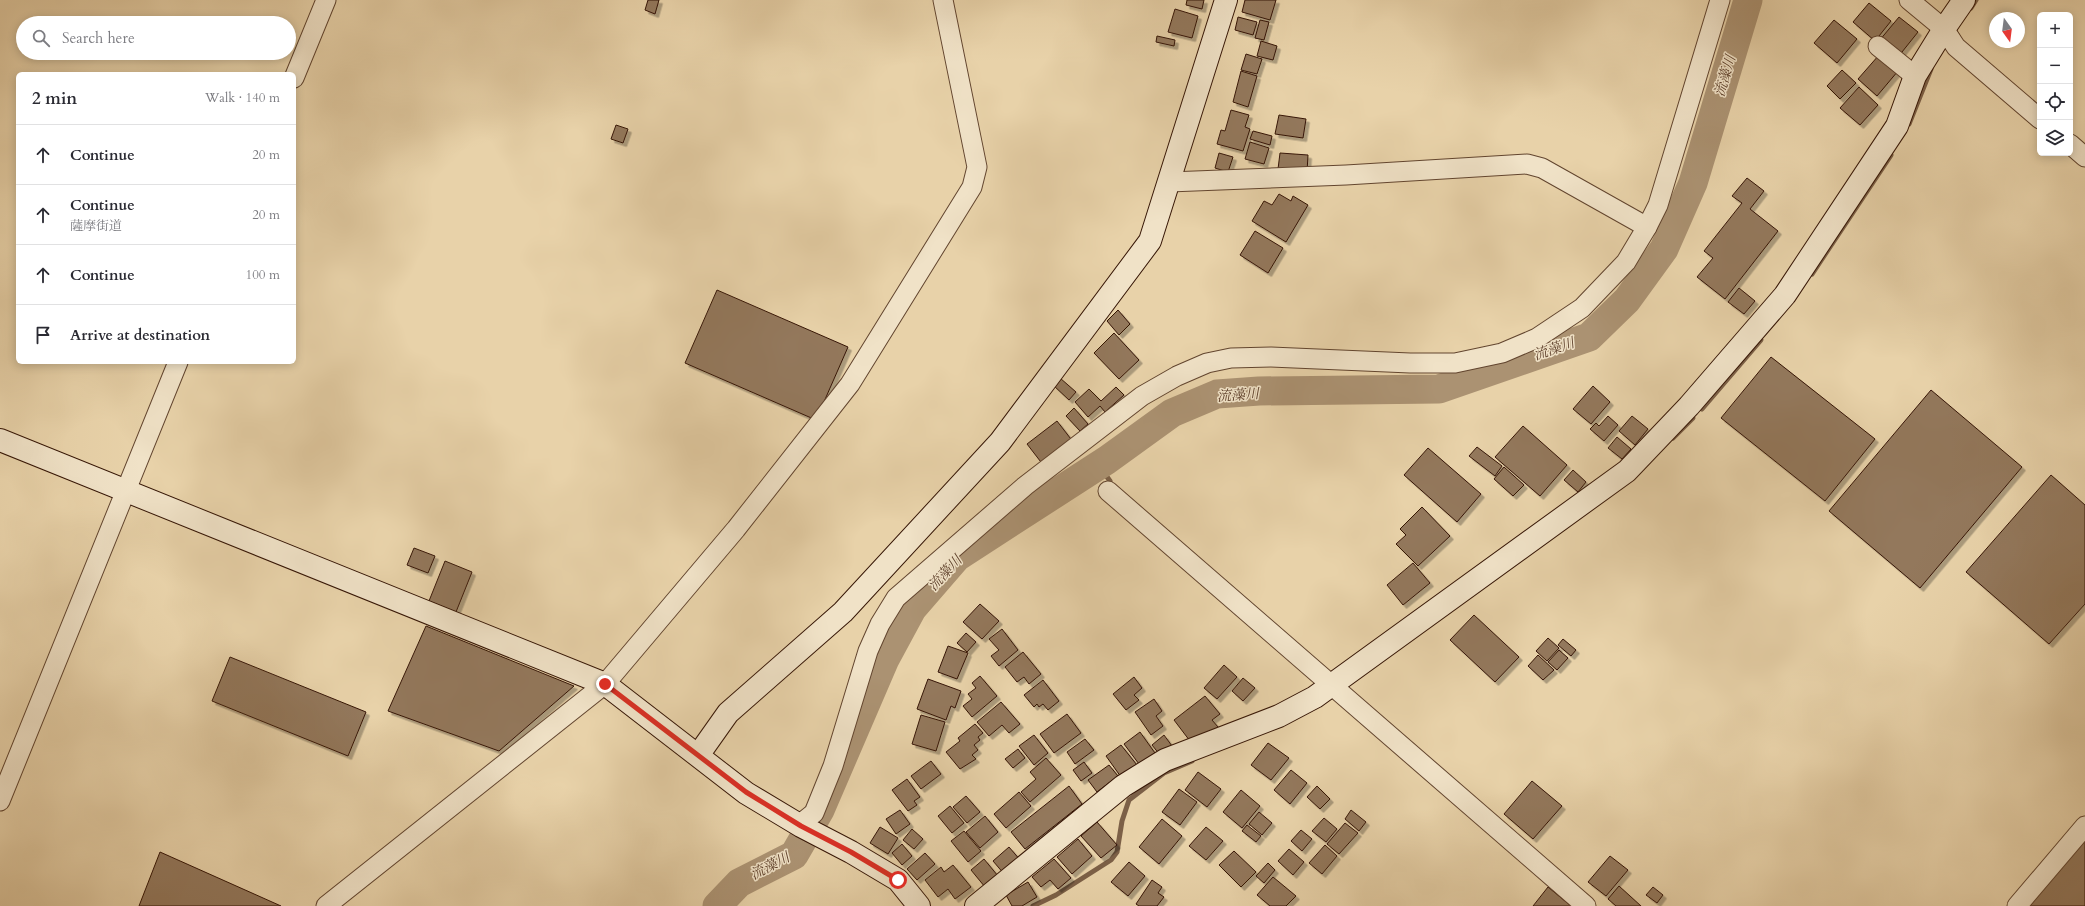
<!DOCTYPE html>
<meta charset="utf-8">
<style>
:root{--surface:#fff;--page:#f2f2f3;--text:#2b2b33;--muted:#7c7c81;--line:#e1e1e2}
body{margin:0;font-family:Cardo,"Noto Serif JP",serif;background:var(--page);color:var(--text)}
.controls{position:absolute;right:12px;top:12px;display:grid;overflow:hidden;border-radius:6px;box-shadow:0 2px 10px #0003}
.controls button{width:36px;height:36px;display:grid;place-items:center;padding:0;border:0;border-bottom:1px solid var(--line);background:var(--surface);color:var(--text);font:20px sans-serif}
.compass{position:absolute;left:1989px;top:12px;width:36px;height:36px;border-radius:50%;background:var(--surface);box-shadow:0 2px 10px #0003;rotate:166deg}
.stop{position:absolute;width:12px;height:12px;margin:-9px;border:3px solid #d93025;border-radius:50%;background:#fff}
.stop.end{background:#d93025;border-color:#fff;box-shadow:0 1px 4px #0008}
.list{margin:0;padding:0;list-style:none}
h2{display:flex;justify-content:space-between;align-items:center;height:52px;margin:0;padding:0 16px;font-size:17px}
h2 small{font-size:13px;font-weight:400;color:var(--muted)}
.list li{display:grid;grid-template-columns:26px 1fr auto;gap:12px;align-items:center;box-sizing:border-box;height:60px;padding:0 16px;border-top:1px solid var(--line)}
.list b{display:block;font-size:15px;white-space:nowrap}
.list p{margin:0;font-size:13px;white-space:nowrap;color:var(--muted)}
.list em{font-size:13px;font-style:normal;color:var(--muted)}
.icon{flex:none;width:22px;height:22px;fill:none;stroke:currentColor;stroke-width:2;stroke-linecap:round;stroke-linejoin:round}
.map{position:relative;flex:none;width:2085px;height:906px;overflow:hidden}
.search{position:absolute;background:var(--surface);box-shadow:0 2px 10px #0003;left:16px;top:16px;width:280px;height:44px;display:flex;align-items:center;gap:10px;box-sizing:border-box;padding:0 14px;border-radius:22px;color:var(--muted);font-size:15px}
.panel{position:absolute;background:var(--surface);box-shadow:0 2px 10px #0003;left:16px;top:72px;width:280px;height:292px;border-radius:6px}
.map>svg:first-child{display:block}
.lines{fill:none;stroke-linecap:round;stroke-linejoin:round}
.stream{stroke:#7c6047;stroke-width:5}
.river{stroke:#ab9272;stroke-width:29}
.building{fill:#93785b;stroke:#361606;filter:url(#shadow)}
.street-casing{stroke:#62452f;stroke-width:21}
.secondary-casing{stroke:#361606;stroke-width:24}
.street{stroke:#f0e2c7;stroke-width:19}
.secondary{stroke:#f0e2c7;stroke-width:22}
.route{stroke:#d93025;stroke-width:5}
.labels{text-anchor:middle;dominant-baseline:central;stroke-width:3;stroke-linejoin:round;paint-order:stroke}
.water-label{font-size:14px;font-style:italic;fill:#5f412c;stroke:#f0e2c7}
</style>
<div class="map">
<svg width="2085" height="906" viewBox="0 0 2085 906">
<defs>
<filter id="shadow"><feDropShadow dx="3.5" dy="3.5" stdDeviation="0" flood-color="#0004"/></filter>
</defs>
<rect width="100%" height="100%" fill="#e8d2a9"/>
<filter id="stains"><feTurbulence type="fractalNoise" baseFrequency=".005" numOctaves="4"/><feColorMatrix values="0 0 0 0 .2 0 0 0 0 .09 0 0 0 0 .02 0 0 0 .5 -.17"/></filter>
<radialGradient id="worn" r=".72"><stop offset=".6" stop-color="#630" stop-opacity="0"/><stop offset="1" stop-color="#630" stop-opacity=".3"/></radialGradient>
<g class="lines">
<g class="stream">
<path d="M1971,8l5,-8"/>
<path d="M1909,124l22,-55"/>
<path d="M1812,274l79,-119"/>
<path d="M1702,409l59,-69"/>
<path d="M1673,438l20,-20"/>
<path d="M1107,460l-2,14 5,7"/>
<path d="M1033,906l23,-11 55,-35 6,-8 5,-31 7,-21 35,-27 28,-12"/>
</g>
<path class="river" d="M717,906l22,-23 55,-28 26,-45 65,-151 27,-50 45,-52 150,-97 65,-47 45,-19 42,-3 180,-2 150,-52 38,-37 37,-51 29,-66 55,-183"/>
</g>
<g class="building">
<path d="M648,0h11l-4,14 -10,-4z"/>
<path d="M1187,0h17l-2,9 -16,-4z"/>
<path d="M1245,0h31l-6,20 -28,-8z"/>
<path d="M1869,3l22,18 -16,20 -22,-19z"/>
<path d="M1175,9l23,7 -6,22 -24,-6z"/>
<path d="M1238,17l19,5 -4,13 -18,-5z"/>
<path d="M1899,17l19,15 -20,25 -19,-16z"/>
<path d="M1260,20l9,2 -5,18 -9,-2z"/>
<path d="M1834,20l23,19 -20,24 -23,-20z"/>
<path d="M1157,36l18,4 -1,6 -18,-4z"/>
<path d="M1261,41l16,5 -4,14 -16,-4z"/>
<path d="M1246,54l16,5 -5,15 -16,-4z"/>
<path d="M1879,55l19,16 -21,25 -19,-17z"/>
<path d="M1842,70l14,13 -16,16 -13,-13z"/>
<path d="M1241,71l16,5 -9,31 -15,-5z"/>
<path d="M1859,87l19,18 -18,20 -20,-17z"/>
<path d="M1231,110l18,5 -4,12 5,2 -7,22 -26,-7 4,-14 4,1z"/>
<path d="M1279,115l27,4 -3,19 -28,-4z"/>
<path d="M616,125l12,4 -5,14 -12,-4z"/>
<path d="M1253,131l19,5 -2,9 -20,-6z"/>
<path d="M1250,142l19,6 -5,16 -19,-5z"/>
<path d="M1219,153l14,4 -5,15 -13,-4z"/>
<path d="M1280,153l28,2 -1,17 -29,-3z"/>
<path d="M1747,178l17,13 -14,18 28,22 -53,68 -28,-22 16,-19 -9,-7 38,-48 -10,-7z"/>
<path d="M1279,194l12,7 2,-5 15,9 -22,37 -34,-21 12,-20 8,4z"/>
<path d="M1255,231l28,17 -15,25 -28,-18z"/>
<path d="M1739,288l16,13 -11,13 -16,-12z"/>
<path d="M717,290l131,57 -32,73 -131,-57z"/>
<path d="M1118,310l12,14 -11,11 -12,-14z"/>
<path d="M1114,333l25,27 -20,19 -25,-26z"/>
<path d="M1771,357l104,82 -50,62 -104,-83z"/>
<path d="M1060,378l16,14 -7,8 -16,-15z"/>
<path d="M1593,386l17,16 -19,22 -18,-15z"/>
<path d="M1116,387l8,8 -19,17 -5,-6 -12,11 -13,-15 14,-13 12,12z"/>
<path d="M1931,390l91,77 -102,121 -91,-77z"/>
<path d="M1074,408l14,16 -8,7 -14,-15z"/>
<path d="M1608,416l10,9 -14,16 -14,-12 6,-6 3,3z"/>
<path d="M1632,416l16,13 -13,16 -16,-14z"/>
<path d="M1057,421l17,22 -30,23 -17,-22z"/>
<path d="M1523,426l44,39 -27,31 -45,-39z"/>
<path d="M1617,437l14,12 -9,10 -14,-11z"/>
<path d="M1477,447l25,19 -7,10 -26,-20z"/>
<path d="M1428,448l53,46 -24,28 -53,-47z"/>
<path d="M1504,467l20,18 -11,11 -19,-17z"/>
<path d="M1573,470l13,12 -8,10 -14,-12z"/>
<path d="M2051,475l34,30v99l-36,40 -83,-72z"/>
<path d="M1422,507l28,29 -32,30 -22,-22 10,-9 -6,-6z"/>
<path d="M414,548l21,8 -7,17 -21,-8z"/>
<path d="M445,561l27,11 -16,40 -27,-11z"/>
<path d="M1413,563l17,20 -27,22 -16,-20z"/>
<path d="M980,604l19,17 -17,18 -19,-17z"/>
<path d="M1474,615l45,42 -24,25 -45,-42z"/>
<path d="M426,626l148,60 -75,65 -111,-40z"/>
<path d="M1002,629l16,21 -19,16 -8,-10 8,-6 -10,-11z"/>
<path d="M966,633l10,9 -9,10 -10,-9z"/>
<path d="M1548,638l11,10 -12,13 -11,-10z"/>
<path d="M1563,639l13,11 -5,6 -13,-11z"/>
<path d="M948,646l20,7 -11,26 -19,-7z"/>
<path d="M1559,650l9,8 -11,12 -9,-8z"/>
<path d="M1023,652l18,22 -12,10 -5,-7 -7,5 -12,-15z"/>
<path d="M1538,655l16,15 -11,10 -15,-14z"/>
<path d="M230,657l136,55 -18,44 -136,-55z"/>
<path d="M1224,665l13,12 -20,22 -13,-11z"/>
<path d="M980,676l17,20 -25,21 -9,-11 9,-7 -4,-5 8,-6 -4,-5z"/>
<path d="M1134,677l8,11 -8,7 5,5 -13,10 -13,-16z"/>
<path d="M1243,678l12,10 -12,13 -11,-10z"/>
<path d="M928,679l33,12 -6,17 -4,-2 -5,14 -29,-11z"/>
<path d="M1043,680l16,21 -11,9 -5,-6 -4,3 -2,-3 -3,3 -10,-12z"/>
<path d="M1205,696l15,18 -8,6 6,7 -25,18 -19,-25z"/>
<path d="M1154,699l8,12 -6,5 7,10 -12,9 -16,-23z"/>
<path d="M1001,702l19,22 -11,9 -7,-8 -13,11 -12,-14z"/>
<path d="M1067,714l14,19 -27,20 -14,-19z"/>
<path d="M921,715l24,7 -9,29 -24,-7z"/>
<path d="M975,724l8,9 -5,4 2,3 -6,5 4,5 -6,5 4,4 -16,10 -14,-17 14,-11 -2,-3z"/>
<path d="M1140,732l15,21 -16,11 -15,-20z"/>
<path d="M1034,735l14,18 -14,12 -15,-19z"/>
<path d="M1164,735l8,11 -12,9 -8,-10z"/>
<path d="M1085,739l9,11 -19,14 -8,-12z"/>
<path d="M1268,743l21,15 -18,22 -20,-15z"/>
<path d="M1121,745l16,20 -16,12 -15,-21z"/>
<path d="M1018,749l7,9 -12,10 -8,-9z"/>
<path d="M1046,758l15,17 -31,27 -9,-10 15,-13 -6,-7z"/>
<path d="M931,761l10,13 -20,15 -10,-13z"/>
<path d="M1084,762l8,11 -11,8 -8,-11z"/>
<path d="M1109,765l9,11 -21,16 -9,-12z"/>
<path d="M1291,770l16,13 -17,21 -16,-14z"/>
<path d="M1198,772l23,17 -14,18 -22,-17z"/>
<path d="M907,779l13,18 -6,4 3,4 -9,6 -16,-21z"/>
<path d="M1532,781l30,25 -29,33 -29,-25z"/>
<path d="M1069,786l13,18 -57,45 -14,-17z"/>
<path d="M1317,786l13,13 -10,10 -13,-12z"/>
<path d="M1179,789l18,13 -17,23 -18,-13z"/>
<path d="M1241,790l19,16 -18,22 -19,-16z"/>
<path d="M1019,792l12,14 -25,22 -12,-14z"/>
<path d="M966,796l14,16 -13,11 -14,-16z"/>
<path d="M950,806l14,17 -12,10 -14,-17z"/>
<path d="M900,810l10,14 -14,10 -10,-15z"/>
<path d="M1351,810l15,12 -7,9 -14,-12z"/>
<path d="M1259,812l13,11 -10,12 -13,-11z"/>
<path d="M985,816l13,16 -18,16 -14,-16z"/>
<path d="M1324,818l13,11 -11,13 -14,-11z"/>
<path d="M1162,819l20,17 -23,28 -20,-17z"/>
<path d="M1097,822l20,23 -16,13 -20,-22z"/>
<path d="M1345,823l13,10 -19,21 -12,-10z"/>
<path d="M1247,825l14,11 -5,6 -14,-11z"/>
<path d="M880,827l18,11 -10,16 -18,-11z"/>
<path d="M1206,827l17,14 -17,19 -17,-14z"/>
<path d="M912,829l11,10 -9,10 -11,-9z"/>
<path d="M1301,830l11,9 -10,12 -11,-10z"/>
<path d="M964,831l17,20 -13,11 -17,-21z"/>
<path d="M1078,839l14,17 -20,18 -15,-17z"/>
<path d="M2085,839v67h-63z"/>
<path d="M902,844l10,12 -10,9 -10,-12z"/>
<path d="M1325,845l12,11 -15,18 -13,-11z"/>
<path d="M1009,847l12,14 -16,14 -12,-14z"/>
<path d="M1289,849l15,13 -11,13 -15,-14z"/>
<path d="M1234,851l22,21 -15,15 -22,-22z"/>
<path d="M160,852l121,54h-142z"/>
<path d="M925,853l10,11 -18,16 -10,-11z"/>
<path d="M1610,856l18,14 -22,26 -18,-14z"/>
<path d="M984,859l14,17 -13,11 -14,-17z"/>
<path d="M1054,859l17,19 -13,11 -8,-9 -9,7 -9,-10z"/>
<path d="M1129,862l16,14 -17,20 -17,-14z"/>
<path d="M1268,863l7,7 -11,13 -8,-7z"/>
<path d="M953,865l18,22 -16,12 -7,-10 -10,8 -13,-17 16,-13 3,5z"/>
<path d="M1273,877l23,19 -10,10h-16l-13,-11z"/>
<path d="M1152,880l10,7 -4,6 6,4 -7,9h-18l-3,-2z"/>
<path d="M1028,882l9,15 -15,9h-10l-6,-11z"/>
<path d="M1619,886l22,20h-25l-8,-7z"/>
<path d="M1548,887l23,19h-38z"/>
<path d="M1653,887l10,8 -6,8 -11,-8z"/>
</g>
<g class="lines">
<defs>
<g id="street">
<path d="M1909,0l35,29 7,11"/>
<path d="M1944,29l12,18 84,72"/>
<path d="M1878,46l37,30"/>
<path d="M294,78l32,-78"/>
<path d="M2070,144l15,13"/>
<path d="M1169,182l177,-7 181,-11 15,4 105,59"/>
<path d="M1108,491l478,415"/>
<path d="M0,801l178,-439"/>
<path d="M799,825l15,-12 19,-47 35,-115 12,-27 16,-26 129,-112 117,-90 35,-20 30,-13 24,-5 40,-1 139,6h45l47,-10 35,-15 45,-30 44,-46 21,-35 11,-22 62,-205"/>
<path d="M326,906l279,-222 131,-155 114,-145 122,-197 5,-20 -34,-167"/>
<path d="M2017,906l68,-80"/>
</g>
<g id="secondary">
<path d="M0,440l605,244 141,109 55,33 50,26 47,28 21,26"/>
<path d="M699,754l29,-41 115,-101 157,-170 150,-201 76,-241"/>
<path d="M976,906l147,-120 42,-26 114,-44 36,-19 312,-226 62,-65 96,-111 112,-169 18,-50 29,-47 20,-29"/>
</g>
</defs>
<use href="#street" class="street-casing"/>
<use href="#secondary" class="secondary-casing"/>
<use href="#street" class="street"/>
<use href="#secondary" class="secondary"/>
</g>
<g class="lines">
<path class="route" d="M605,684l141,108 55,34 50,26 47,28"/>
</g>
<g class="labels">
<g class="water-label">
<text transform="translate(1725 76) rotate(-73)">流藻川</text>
<text transform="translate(1554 349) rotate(-19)">流藻川</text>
<text transform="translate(1238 395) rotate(-4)">流藻川</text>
<text transform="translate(945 573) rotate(-47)">流藻川</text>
<text transform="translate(770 866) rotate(-28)">流藻川</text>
</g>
</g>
<rect width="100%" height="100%" filter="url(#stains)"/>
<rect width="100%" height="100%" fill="url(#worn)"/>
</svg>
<div class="controls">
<button>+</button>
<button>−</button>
<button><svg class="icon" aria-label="locate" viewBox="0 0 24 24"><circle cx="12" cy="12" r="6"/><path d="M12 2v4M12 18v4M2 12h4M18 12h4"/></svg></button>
<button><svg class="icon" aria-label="layers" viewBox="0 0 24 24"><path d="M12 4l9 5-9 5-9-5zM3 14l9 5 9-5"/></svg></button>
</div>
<svg class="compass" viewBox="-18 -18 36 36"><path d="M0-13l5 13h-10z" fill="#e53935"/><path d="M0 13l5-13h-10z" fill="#7c7c81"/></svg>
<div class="stop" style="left:898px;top:880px"></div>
<div class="stop end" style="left:605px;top:684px"></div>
<div class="search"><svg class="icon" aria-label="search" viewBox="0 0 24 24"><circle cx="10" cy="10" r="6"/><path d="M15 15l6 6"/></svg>Search here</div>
<section class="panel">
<h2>2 min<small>Walk · 140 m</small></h2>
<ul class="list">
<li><svg class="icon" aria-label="ahead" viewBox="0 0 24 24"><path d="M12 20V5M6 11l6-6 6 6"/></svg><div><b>Continue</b></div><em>20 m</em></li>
<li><svg class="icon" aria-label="ahead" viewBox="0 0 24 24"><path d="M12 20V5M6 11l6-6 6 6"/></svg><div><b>Continue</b><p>薩摩街道</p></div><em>20 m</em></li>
<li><svg class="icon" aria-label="ahead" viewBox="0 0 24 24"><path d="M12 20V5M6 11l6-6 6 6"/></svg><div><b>Continue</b></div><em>100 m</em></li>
<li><svg class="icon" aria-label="arrive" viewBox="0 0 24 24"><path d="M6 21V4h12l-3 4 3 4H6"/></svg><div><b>Arrive at destination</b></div></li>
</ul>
</section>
</div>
